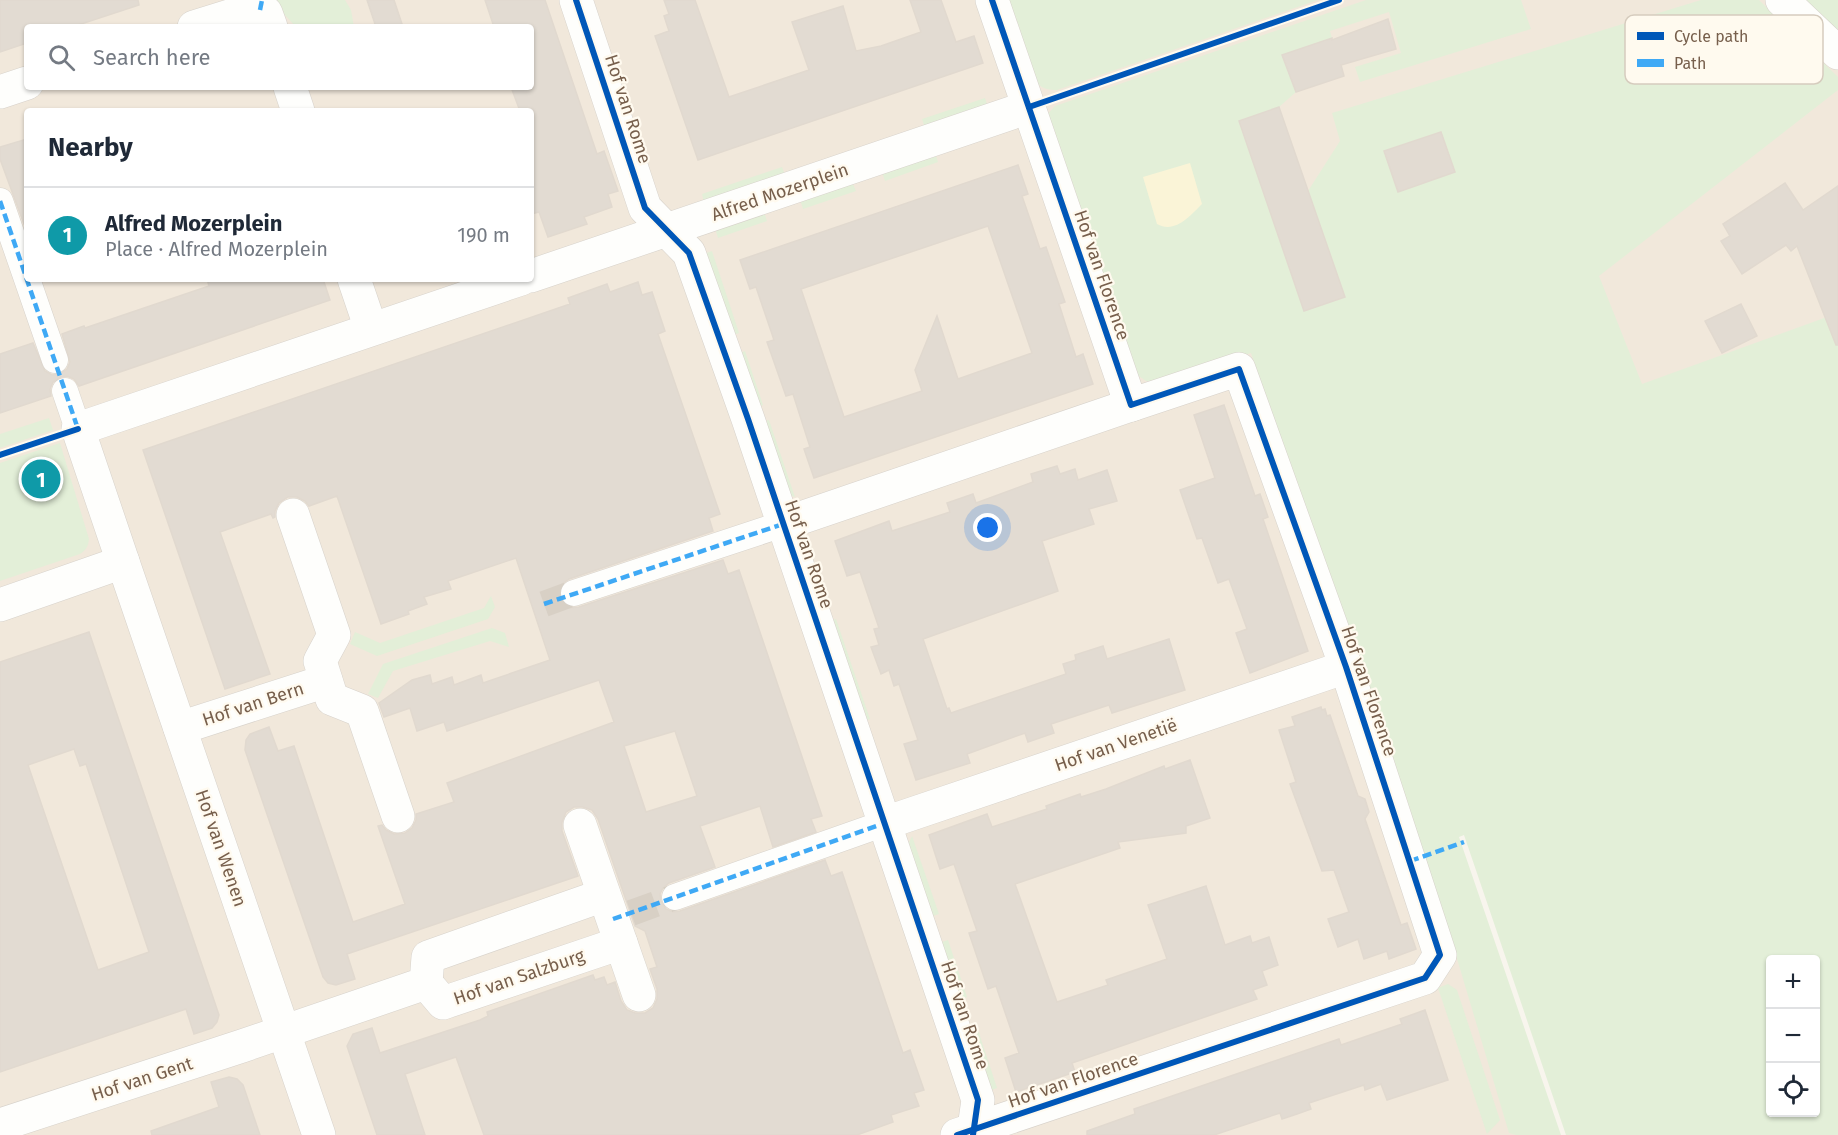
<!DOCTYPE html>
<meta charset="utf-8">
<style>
:root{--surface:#fff;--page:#f6f6f7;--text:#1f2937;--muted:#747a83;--line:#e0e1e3;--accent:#b45309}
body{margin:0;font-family:"Fira Sans",sans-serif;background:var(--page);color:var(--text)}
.controls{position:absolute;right:18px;bottom:18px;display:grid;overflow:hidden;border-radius:6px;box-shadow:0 2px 4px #0004}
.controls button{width:54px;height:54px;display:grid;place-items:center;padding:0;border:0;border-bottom:2px solid var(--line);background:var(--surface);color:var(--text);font:30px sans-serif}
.you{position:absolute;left:988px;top:528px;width:21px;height:21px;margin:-15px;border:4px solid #fff;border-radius:50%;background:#1a73e8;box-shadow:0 0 0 9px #1a73e833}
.badge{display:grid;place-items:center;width:39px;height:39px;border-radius:50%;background:var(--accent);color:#fff;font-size:20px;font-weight:700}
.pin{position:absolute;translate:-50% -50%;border:3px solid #fff;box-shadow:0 2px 6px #0006}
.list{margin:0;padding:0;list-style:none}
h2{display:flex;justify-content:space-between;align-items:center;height:78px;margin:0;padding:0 24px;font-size:26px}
h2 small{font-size:20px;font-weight:400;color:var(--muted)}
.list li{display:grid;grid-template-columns:39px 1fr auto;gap:18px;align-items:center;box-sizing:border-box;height:96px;padding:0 24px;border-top:2px solid var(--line)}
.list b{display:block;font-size:22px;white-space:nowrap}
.list p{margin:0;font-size:20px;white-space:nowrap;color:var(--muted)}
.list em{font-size:20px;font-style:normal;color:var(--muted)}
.icon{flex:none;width:33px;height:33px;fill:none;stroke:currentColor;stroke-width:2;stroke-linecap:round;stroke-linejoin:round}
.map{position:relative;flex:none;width:1838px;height:1135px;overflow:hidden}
.search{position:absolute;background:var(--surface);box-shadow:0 2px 4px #0004;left:24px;top:24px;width:510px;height:66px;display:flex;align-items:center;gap:15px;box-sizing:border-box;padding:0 21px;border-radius:6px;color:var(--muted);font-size:22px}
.panel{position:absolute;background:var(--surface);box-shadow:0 2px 4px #0004;left:24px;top:108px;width:510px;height:174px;border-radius:6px}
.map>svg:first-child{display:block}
.residential{fill:#f1e8db;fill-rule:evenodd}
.green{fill:#e3efd8;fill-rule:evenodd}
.sand{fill:#faf4d7}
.building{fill:#e2dbd2;stroke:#e1d9cf;stroke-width:1.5;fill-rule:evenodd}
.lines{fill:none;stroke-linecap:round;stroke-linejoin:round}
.pedestrian-tunnel{stroke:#d8d0c5;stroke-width:26;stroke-dasharray:26 13;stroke-linecap:butt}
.pedestrian-casing{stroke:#d7d2cb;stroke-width:27}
.minor-casing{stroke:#d7d2cb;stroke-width:34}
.tertiary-casing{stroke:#d7d2cb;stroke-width:34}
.pedestrian{stroke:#fefefc;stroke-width:26}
.minor{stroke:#fefefc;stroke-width:33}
.tertiary{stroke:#fefefc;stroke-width:33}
.quiet{stroke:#3fa9f5;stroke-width:4.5;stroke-dasharray:9 4.5;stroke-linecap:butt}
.cycleway-casing{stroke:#fffaef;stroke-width:10}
.cycleway{stroke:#0057b8;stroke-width:6}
.labels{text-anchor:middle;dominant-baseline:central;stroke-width:4.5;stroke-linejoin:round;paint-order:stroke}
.street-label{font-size:18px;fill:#775f4c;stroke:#fffaef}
.key{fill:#fffaef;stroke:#d6ccbe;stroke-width:1.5}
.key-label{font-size:16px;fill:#775f4c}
</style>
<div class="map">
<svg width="1838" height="1135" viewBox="0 0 1838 1135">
<rect width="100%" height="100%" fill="#f8f5ed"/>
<path class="residential" d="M0,0h1838v325l-516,177 213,633h-1535zM27,27h504v60h-504zM27,111h504v168h-504z"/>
<g class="green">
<path d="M277,0h68l6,10 3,17h-58l-12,-13z"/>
<path d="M1006,0h312l-261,90c-11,0 -16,-2 -23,-10z"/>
<path d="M1366,0h155l10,29 -171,53 -5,-15 46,-14 -12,-41 -59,19 2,7 -49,17 13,37 -17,15 -40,14 66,190 40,-14 -37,-106 32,-50 -8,-28 369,-113h58l79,77v13l-239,186 43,108 196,-71v822h-272l-102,-300 -5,2 102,298h-45l-7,-2 -51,-171 -207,-609 -90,29 -15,-1 -10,-7 -90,-258 9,-10zM1770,960h46v152h-46z"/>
<path d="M1802,0h36v36z"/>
<path d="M985,98l3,9 -63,21 -3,-9z"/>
<path d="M935,153l3,9 -53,19 -3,-9z"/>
<path d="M782,167l3,8 -81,27 -2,-8z"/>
<path d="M852,182l4,9 -53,18 -3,-10z"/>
<path d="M764,212l3,9 -49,17 -3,-10z"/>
<path d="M712,251l27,82 -8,3 -27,-82z"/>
<path d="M745,351l18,54 -7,3 -19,-54z"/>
<path d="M49,418l4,12 -53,18v-14z"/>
<path d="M769,420l26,77 -9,-3 -25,-72z"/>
<path d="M60,443l29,96c-1,8 -3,11 -9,15l-80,27v-118z"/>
<path d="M491,596l4,11 -7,12 -111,37 -27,-12 5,-12 25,11 104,-35z"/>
<path d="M836,619l34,100 -6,2 -34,-100z"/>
<path d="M492,628l13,5 4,14 -19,-6 -97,30 -15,27 -10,-4 15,-30z"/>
<path d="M912,836l27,78 -9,3 -23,-70z"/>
<path d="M948,940l19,57 -9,3 -19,-57z"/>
<path d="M1448,984l9,6 43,130 -13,14 -49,-146z"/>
<path d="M976,1024l21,64 -8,3 -22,-64z"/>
</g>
<path class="sand" d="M1190,163l12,41c-12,12 -27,30 -45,20l-14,-47z"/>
<g class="building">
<path d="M0,0h138l1,5 -67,22h-45v16l-27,9z"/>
<path d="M367,0h27l9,27h-27z"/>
<path d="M485,0h60l52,154 7,-3 14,40 -10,3 4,13 -28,10 3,7 -39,13 -9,-25 -8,2v-103h-11l-9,-24h20v-60h-37z"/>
<path d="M664,0h31l34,97 80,-27 -17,-48 51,-16 13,45 25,-5 40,-14 -11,-32h31l15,42 18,-6 9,27 -285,97 -43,-124 14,-5 -5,-15 5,-2z"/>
<path d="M1388,19l8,30 -55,16 3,11 -48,16 -14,-37 50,-17v2z"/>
<path d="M1279,107l66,190 -41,14 -65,-190z"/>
<path d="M1441,132l14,40 -57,20 -14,-41z"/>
<path d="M27,139v85h-3l-24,-65v-12z"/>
<path d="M1018,165l10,29 -6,2 9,26 9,27 6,-2 19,55 -6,2 17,53 7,-3 10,30 -279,94 -10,-29 6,-2 -17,-53 -7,2 -19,-54 7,-2 -18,-53 -6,2 -10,-29zM988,226l44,127 -74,26 -21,-63 -22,54 7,21 -78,26 -43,-128z"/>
<path d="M1785,183l18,27 35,-24v159h-2l-39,-99 -6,5 -5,-6 -44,29 -21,-33 9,-5 -7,-12z"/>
<path d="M207,279h116l7,21 -251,86 -5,-7 -7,-3 -6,1 -8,5 -3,7 1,7 -51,17v-59l33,-11 12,28 7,4 8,-1 7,-5 3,-7 -8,-28 22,-8 1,2 124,-42z"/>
<path d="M638,282l4,13 10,-3 13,39 -7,3 62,180 -11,4 4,13 -144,48 -7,5 -2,5v9l4,7 6,3 9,-1 144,-47 5,14 11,-4 83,246 -11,3 5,13 -43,15 -13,-41 -60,20 15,41 -46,16 -6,5 -3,6 1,7 5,8 7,3 7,-1 145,-51 6,16 11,-4 61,181 7,-3 14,40 -10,3 5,13 -28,9 2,7 -36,13h-373l-28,-78 -51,17 20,61h-48l-30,-89 6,-12 19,-6 8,25 100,-33 8,-4 -1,-4 106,-37 2,5 9,-3 3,8 8,-3 6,19 6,9 8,3h10l8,-5 4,-9v-10l-7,-20 7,-2 -12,-36 -10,-5 -37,-107 -6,-9 -9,-3h-9l-8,5 -4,10v9l16,45 -231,78 8,25 -19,6 -8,-2 -5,-6 -65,-189 -13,-38 1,-10 4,-6 19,-7 9,24 16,-5 59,176 52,-18 -27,-78 4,-1 4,5 8,4 11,-1 7,-5 4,-8v-6l38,-12 -7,-19 167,-61 -15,-42 -152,51 -3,-9 -27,9 -7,-23 -26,9 -5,-14 33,-23 18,-5 2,9 20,-7 2,8 27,-10 2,8 67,-23 -34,-102 -68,23 3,8 -27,8 3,7 -19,7 1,3 -28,10 -44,-128 -28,10 -4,-5 -8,-4h-9l-9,6 -4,8v6l-2,1 -2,-4 -51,18 50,142 -45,15 -82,-239 427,-146 -2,-6 39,-14 3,8zM675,731l22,65 -51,16 -22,-66z"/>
<path d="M1741,304l16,32 -35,17 -17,-32z"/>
<path d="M1224,405l31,91 5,-2 8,23 -5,2 45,132 -58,22 -14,-40 11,-4 -18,-50 -11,4 -16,-45 -5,1 -17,-49 35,-12 -21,-63z"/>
<path d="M1057,466l3,8 15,-5 3,11 29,-10 10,31 -28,8 5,15 -52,17 16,50 -135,48 24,70 2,-1 2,5 115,-39 -3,-10 13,-4 -1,-5 28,-9 4,13 62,-20 16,51 -73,23 -3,-8 -58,19 3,9 -26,9 -3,-9 -58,21 3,9 -54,17 -12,-36 14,-4 -19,-56 -5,2 -5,-16 -8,4 -10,-27 8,-2 -5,-16 5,-1 -19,-56 -13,4 -12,-35 54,-20 3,10 58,-19 -3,-9 26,-9 3,9 57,-21 -2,-8z"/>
<path d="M89,632l130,383 -2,7 -5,6 -18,6 -8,-25 -186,63v-410zM74,749l6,17 6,-2 63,188 -51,18 -70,-205z"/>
<path d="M1321,707l1,3 3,-1 2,7 3,-1 28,81 7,3 4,13 -4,7 36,106 6,-2 9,26 -27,10 -2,-8 -23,8 -6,-20 -20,8 -10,-28 21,-7 -15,-42 -12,1 -32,-87 6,-2 -17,-52 16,-4 -3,-9z"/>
<path d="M1190,760l20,58 -24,8v7l-68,9 2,6 -105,36 42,118 51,-17 -2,-5 61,-21 -19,-54 58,-19 19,59 25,-9 2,7 17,-6 9,28 -16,6 5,14 -14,5 4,9 -185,64 3,9 -59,20 -11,-34 14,-5 -23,-67 -8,3 -19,-56 8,-2 -23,-67 -14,5 -11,-34 58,-21 5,13 55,-18 -1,-3 34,-12 1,3 25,-8 58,-23 1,3z"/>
<path d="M1425,1010l23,70 -61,20 -6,-16 -16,6 -1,-5 -55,18 2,6 -14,5 -15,5 -2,-6 -66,22h-127v-4l48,-17 -1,-5 205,-70 2,6 61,-21 -2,-5z"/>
<path d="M229,1077l8,2 6,6 17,50h-108l-1,-4 68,-24 -8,-25z"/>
</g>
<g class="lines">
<g class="pedestrian-tunnel">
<path d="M544,604l30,-11"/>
<path d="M631,913l44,-16"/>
</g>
<defs>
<g id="pedestrian">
<path d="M0,201l55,159"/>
<path d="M65,391l13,38"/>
<path d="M574,593l209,-69"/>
<path d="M675,897l210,-74"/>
</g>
<g id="minor">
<path d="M1782,0l56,53"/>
<path d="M194,27l61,-19 11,5 5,14"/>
<path d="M290,87l8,24"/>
<path d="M0,92l27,-9"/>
<path d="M531,276l498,-169"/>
<path d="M354,279l17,50"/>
<path d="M293,515l41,120 -14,26 12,38 30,12 36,105"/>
<path d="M783,524l348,-119"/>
<path d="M123,562l196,573"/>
<path d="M0,605l123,-43 -45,-133 443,-150"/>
<path d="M180,728l146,-47"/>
<path d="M885,823l461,-156"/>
<path d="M580,825l59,170"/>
<path d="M426,983l17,20 178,-60"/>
<path d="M0,1125l242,-79 184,-63 2,-26 176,-62"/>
<path d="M957,1135l468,-157 15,-23 -94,-288 -107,-298 -108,36 -139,-405"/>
</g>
<path id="tertiary" d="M576,0l69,208 44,45 59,166 230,681 -5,35"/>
</defs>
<use href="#pedestrian" class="pedestrian-casing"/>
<use href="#minor" class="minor-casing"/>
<use href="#tertiary" class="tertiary-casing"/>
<use href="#pedestrian" class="pedestrian"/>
<use href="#minor" class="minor"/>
<use href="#tertiary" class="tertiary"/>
<g class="quiet">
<path d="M260,10l2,-10"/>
<path d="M0,201l78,228"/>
<path d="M544,604l239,-80"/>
<path d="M1410,861l54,-19"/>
<path d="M613,919l272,-96"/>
</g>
<defs>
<g id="cycleway">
<path d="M576,0l69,208 44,45 59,166 230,681 -5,35"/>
<path d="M1029,107l310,-107"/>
<path d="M0,455l78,-26"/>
<path d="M957,1135l468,-157 15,-23 -94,-288 -107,-298 -108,36 -139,-405"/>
</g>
</defs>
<use href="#cycleway" class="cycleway-casing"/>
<use href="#cycleway" class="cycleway"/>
</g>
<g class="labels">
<g class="street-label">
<text transform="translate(628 109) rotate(72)">Hof van Rome</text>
<text transform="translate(780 192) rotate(-19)">Alfred Mozerplein</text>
<text transform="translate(1102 275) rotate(71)">Hof van Florence</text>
<text transform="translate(809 554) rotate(71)">Hof van Rome</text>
<text transform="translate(1369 691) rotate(71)">Hof van Florence</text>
<text transform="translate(253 704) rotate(-18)">Hof van Bern</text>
<text transform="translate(1116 745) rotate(-19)">Hof van Venetië</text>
<text transform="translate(221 848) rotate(71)">Hof van Wenen</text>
<text transform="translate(519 977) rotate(-19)">Hof van Salzburg</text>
<text transform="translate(965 1015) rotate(71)">Hof van Rome</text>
<text transform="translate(142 1079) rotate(-18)">Hof van Gent</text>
<text transform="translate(1073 1080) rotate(-19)">Hof van Florence</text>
</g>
</g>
<rect x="1625" y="15" width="198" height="69" rx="9" class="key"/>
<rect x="1637" y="32" width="27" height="8" fill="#0057b8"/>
<rect x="1637" y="59" width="27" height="8" fill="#3fa9f5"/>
<g class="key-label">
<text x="1674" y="42">Cycle path</text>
<text x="1674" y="69">Path</text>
</g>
</svg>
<div class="controls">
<button>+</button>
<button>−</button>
<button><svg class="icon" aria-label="locate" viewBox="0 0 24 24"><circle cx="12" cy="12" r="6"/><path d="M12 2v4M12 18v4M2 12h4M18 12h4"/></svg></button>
</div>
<div class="you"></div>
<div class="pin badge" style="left:41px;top:479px;background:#0f9aa8">1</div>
<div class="search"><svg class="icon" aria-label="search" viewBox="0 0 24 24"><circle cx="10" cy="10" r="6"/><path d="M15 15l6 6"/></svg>Search here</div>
<section class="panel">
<h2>Nearby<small></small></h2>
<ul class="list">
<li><span class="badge" style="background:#0f9aa8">1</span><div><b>Alfred Mozerplein</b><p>Place · Alfred Mozerplein</p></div><em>190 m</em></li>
</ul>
</section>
</div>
